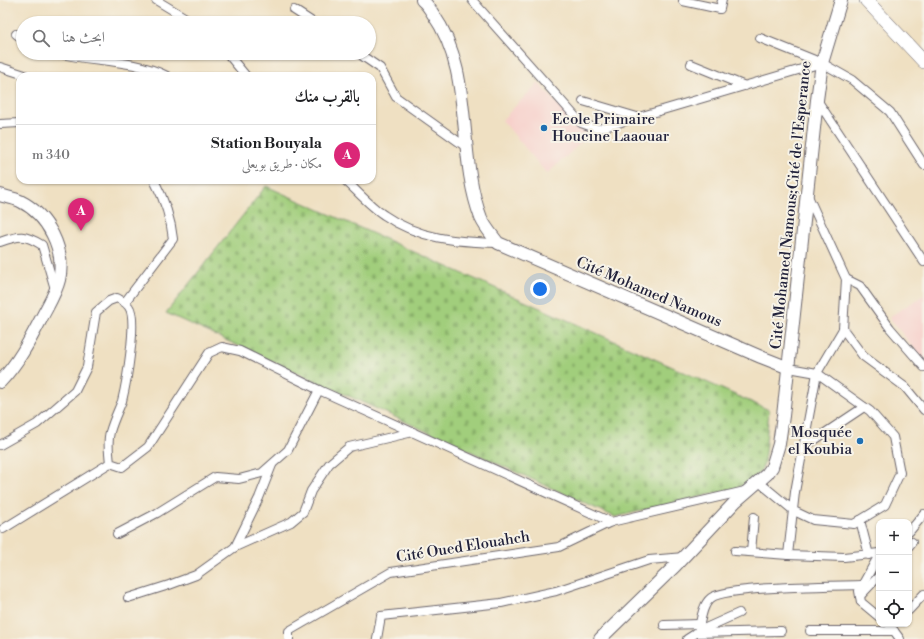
<!DOCTYPE html>
<html lang="ar">
<meta charset="utf-8">
<style>
:root{--surface:#fff;--page:#f6f6f6;--text:#202124;--muted:#757577;--line:#e0e0e0;--accent:#db2777}
body{margin:0;font-family:"Libre Bodoni",Amiri,serif;background:var(--page);color:var(--text);direction:rtl}
.controls{position:absolute;right:12px;bottom:12px;display:grid;overflow:hidden;border-radius:8px;box-shadow:0 1px 3px #0004}
.controls button{width:36px;height:36px;display:grid;place-items:center;padding:0;border:0;border-bottom:1px solid var(--line);background:var(--surface);color:var(--text);font:20px sans-serif}
.you{position:absolute;left:540px;top:289px;width:14px;height:14px;margin:-10px;border:3px solid #fff;border-radius:50%;background:#1a73e8;box-shadow:0 0 0 6px #1a73e833}
.badge{display:grid;place-items:center;width:26px;height:26px;border-radius:50%;background:var(--accent);color:#fff;font-size:13px;font-weight:700}
.pin{position:absolute;translate:-50% -33px;filter:drop-shadow(0 1px 2px #0008)}
.pin::after{content:'';position:absolute;top:21px;width:14px;height:12px;background:inherit;clip-path:polygon(0 0,100% 0,50% 100%)}
.list{margin:0;padding:0;list-style:none}
h2{display:flex;justify-content:space-between;align-items:center;height:52px;margin:0;padding:0 16px;font-size:17px}
h2 small{font-size:13px;font-weight:400;color:var(--muted)}
.list li{display:grid;grid-template-columns:26px 1fr auto;gap:12px;align-items:center;box-sizing:border-box;height:60px;padding:0 16px;border-top:1px solid var(--line)}
.list b{display:block;font-size:15px;white-space:nowrap}
.list p{margin:0;font-size:13px;white-space:nowrap;color:var(--muted)}
.list em{font-size:13px;font-style:normal;color:var(--muted)}
.icon{flex:none;width:22px;height:22px;fill:none;stroke:currentColor;stroke-width:2;stroke-linecap:round;stroke-linejoin:round}
.map{position:relative;flex:none;width:924px;height:639px;overflow:hidden;direction:ltr}
.search{position:absolute;background:var(--surface);box-shadow:0 1px 3px #0004;left:16px;top:16px;width:360px;height:44px;display:flex;align-items:center;gap:10px;box-sizing:border-box;padding:0 14px;border-radius:22px;color:var(--muted);font-size:15px}
.panel{position:absolute;background:var(--surface);box-shadow:0 1px 3px #0004;left:16px;top:72px;width:360px;height:112px;border-radius:12px;direction:rtl}
.map>svg:first-child{display:block}
.built{fill:#f7d0cb}
.cemetery{fill:url(#cemetery-stones);stroke:#62785b}
.lines{fill:none;stroke-linecap:round;stroke-linejoin:round}
.street-casing{stroke:#6a646a;stroke-width:10}
.secondary-casing{stroke:#6a646a;stroke-width:14}
.primary-casing{stroke:#6a646a;stroke-width:14}
.street{stroke:#fff;stroke-width:8}
.secondary{stroke:#fff;stroke-width:12}
.primary{stroke:#fff;stroke-width:13}
.poi-dot{fill:#1f6fb2;stroke:#f7f3e8;stroke-width:1.5}
.labels{text-anchor:middle;dominant-baseline:central;stroke-width:4;stroke-linejoin:round;paint-order:stroke}
.poi-label{font-size:15px;fill:#22223b;stroke:#f7f3e8;text-anchor:start}
.street-label{font-size:15px;fill:#22223b;stroke:#f7f3e8}
</style>
<div class="map">
<svg width="924" height="639" viewBox="0 0 924 639">
<defs>
<pattern id="cemetery-stones" width="16" height="16" patternUnits="userSpaceOnUse"><rect width="16" height="16" fill="#a1ce7b"/><path d="M2 7V4a2 2 0 0 1 4 0v3zM10 15v-3a2 2 0 0 1 4 0v3z" fill="#8ab16b"/></pattern>
</defs>
<rect width="100%" height="100%" fill="#f7f3e8"/>
<filter id="ink" filterUnits="userSpaceOnUse"><feTurbulence type="fractalNoise" baseFrequency=".025" numOctaves="2"/><feDisplacementMap in="SourceGraphic" scale="8" xChannelSelector="R" yChannelSelector="G"/><feConvolveMatrix kernelMatrix="1 2 1 2 8 2 1 2 1" color-interpolation-filters="sRGB"/></filter>
<filter id="wash" filterUnits="userSpaceOnUse"><feTurbulence type="fractalNoise" baseFrequency=".012" numOctaves="4" result="noise"/><feDisplacementMap in="SourceGraphic" scale="16" xChannelSelector="R" yChannelSelector="G"/><feGaussianBlur stdDeviation="0.9" result="paint"/><feColorMatrix in="noise" values="0 0 0 0 0 0 0 0 0 0 0 0 0 0 0 0 0 1.4 0 .05"/><feComposite in="paint" operator="in"/></filter>
<g filter="url(#wash)">
<rect width="100%" height="100%" fill="#efe0c2"/>
<g class="built">
<path d="M538,83l50,53 -41,38 -45,-54z"/>
<path d="M924,295v66l-35,-44z"/>
</g>
<path class="cemetery" d="M266,186l503,224 -5,54 -5,9 -18,14 -126,30 -449,-204z"/>
</g>
<g filter="url(#ink)">
<g class="lines">
<defs>
<g id="street">
<path d="M156,0l38,23"/>
<path d="M472,0l109,123 17,6 224,-66"/>
<path d="M683,1l37,8 2,-9"/>
<path d="M294,10l20,13"/>
<path d="M16,34l7,5"/>
<path d="M760,38l62,25 30,17 38,32 34,53"/>
<path d="M57,53c36,9 76,6 110,23"/>
<path d="M227,53l19,23"/>
<path d="M358,53l22,15 16,29 70,50"/>
<path d="M691,64l54,22"/>
<path d="M0,67l28,9"/>
<path d="M817,100l107,162"/>
<path d="M583,101l54,16"/>
<path d="M0,124l20,-1"/>
<path d="M345,180c12,11 25,26 39,35 34,24 74,27 114,28"/>
<path d="M0,242c20,-7 24,-8 42,3l13,44"/>
<path d="M846,279l14,7 30,42 34,39"/>
<path d="M125,302l48,-63c-2,-21 -9,-40 -19,-59"/>
<path d="M843,329l20,27 42,31 19,23"/>
<path d="M789,368l28,5 26,-44 3,-50 -38,-83"/>
<path d="M319,390l292,132"/>
<path d="M0,445l37,-21 38,-33 12,-24 9,-55 13,-11 8,-3c5,3 9,4 12,9 9,12 -3,78 -7,94 -4,10 -9,20 -12,31 -3,10 -1,21 0,31l12,4 26,-20 61,-94 13,-6 18,4 79,39 -31,60 -26,23 -23,6 -24,-2 -58,36 -40,21"/>
<path d="M804,447l60,-40"/>
<path d="M759,482l35,29 19,9 41,4 31,-19 15,-32 -7,-36 -23,-26 -53,-38 -22,119 -7,63 56,2 35,-4"/>
<path d="M860,520l9,35"/>
<path d="M3,529l107,-66"/>
<path d="M909,532l15,-18"/>
<path d="M909,546l3,-4"/>
<path d="M235,547l56,-25 12,-10 8,-21 18,-27 20,-17 64,-15"/>
<path d="M735,551l53,4"/>
<path d="M751,552l3,-35"/>
<path d="M879,555l-20,36 2,11 18,15"/>
<path d="M860,596l19,-20"/>
<path d="M128,598l41,-13 27,-10 39,-28 24,-49 13,-33"/>
<path d="M909,610l15,-16"/>
<path d="M889,624l11,15"/>
<path d="M664,625l36,-1"/>
<path d="M699,631l40,-18"/>
<path d="M810,631h84"/>
<path d="M696,633l85,-2"/>
<path d="M289,639v-8l102,-59 168,-25 52,-25 134,-31"/>
<path d="M377,639l4,-23 120,-13 55,-12 93,-31 35,-3"/>
<path d="M687,639l11,-7c3,-11 4,-27 13,-34 15,-12 125,-12 151,-13"/>
</g>
<g id="secondary">
<path d="M422,0c5,4 8,9 11,14 42,59 23,139 48,204 4,9 11,17 17,25l263,114 28,11"/>
<path d="M0,195c6,2 14,3 20,6 28,14 46,49 39,79 -3,13 -12,27 -18,39 -12,23 -23,44 -41,63"/>
<path d="M600,639l75,-73 61,-65 31,-27 5,-7 7,-23 4,-28 34,-316 5,-37 19,-63"/>
</g>
<path id="primary" d="M866,0l58,62"/>
</defs>
<use href="#street" class="street-casing"/>
<use href="#secondary" class="secondary-casing"/>
<use href="#primary" class="primary-casing"/>
<use href="#street" class="street"/>
<use href="#secondary" class="secondary"/>
<use href="#primary" class="primary"/>
</g>
</g>
<g class="poi-dot">
<circle cx="544" cy="128" r="4"/>
<circle cx="860" cy="441" r="4"/>
</g>
<g class="labels">
<g class="poi-label">
<text x="552" y="119">Ecole Primaire<tspan x="552" dy="17">Houcine Laaouar</tspan></text>
<text x="852" y="432" text-anchor="end">Mosquée<tspan x="852" dy="17">el Koubia</tspan></text>
</g>
<g class="street-label">
<text transform="translate(791 205) rotate(-84)">Cité Mohamed Namous;Cité de l'Esperance</text>
<text transform="translate(649 292) rotate(23)">Cité Mohamed Namous</text>
<text transform="translate(463 547) rotate(-9)">Cité Oued Elouahch</text>
</g>
</g>
</svg>
<div class="controls">
<button>+</button>
<button>−</button>
<button><svg class="icon" aria-label="locate" viewBox="0 0 24 24"><circle cx="12" cy="12" r="6"/><path d="M12 2v4M12 18v4M2 12h4M18 12h4"/></svg></button>
</div>
<div class="you"></div>
<div class="pin badge" style="left:81px;top:231px">A</div>
<div class="search"><svg class="icon" aria-label="search" viewBox="0 0 24 24"><circle cx="10" cy="10" r="6"/><path d="M15 15l6 6"/></svg>ابحث هنا</div>
<section class="panel">
<h2>بالقرب منك<small></small></h2>
<ul class="list">
<li><span class="badge">A</span><div><b>Station Bouyala</b><p>مكان · طريق بويعلى</p></div><em>340 m</em></li>
</ul>
</section>
</div>
